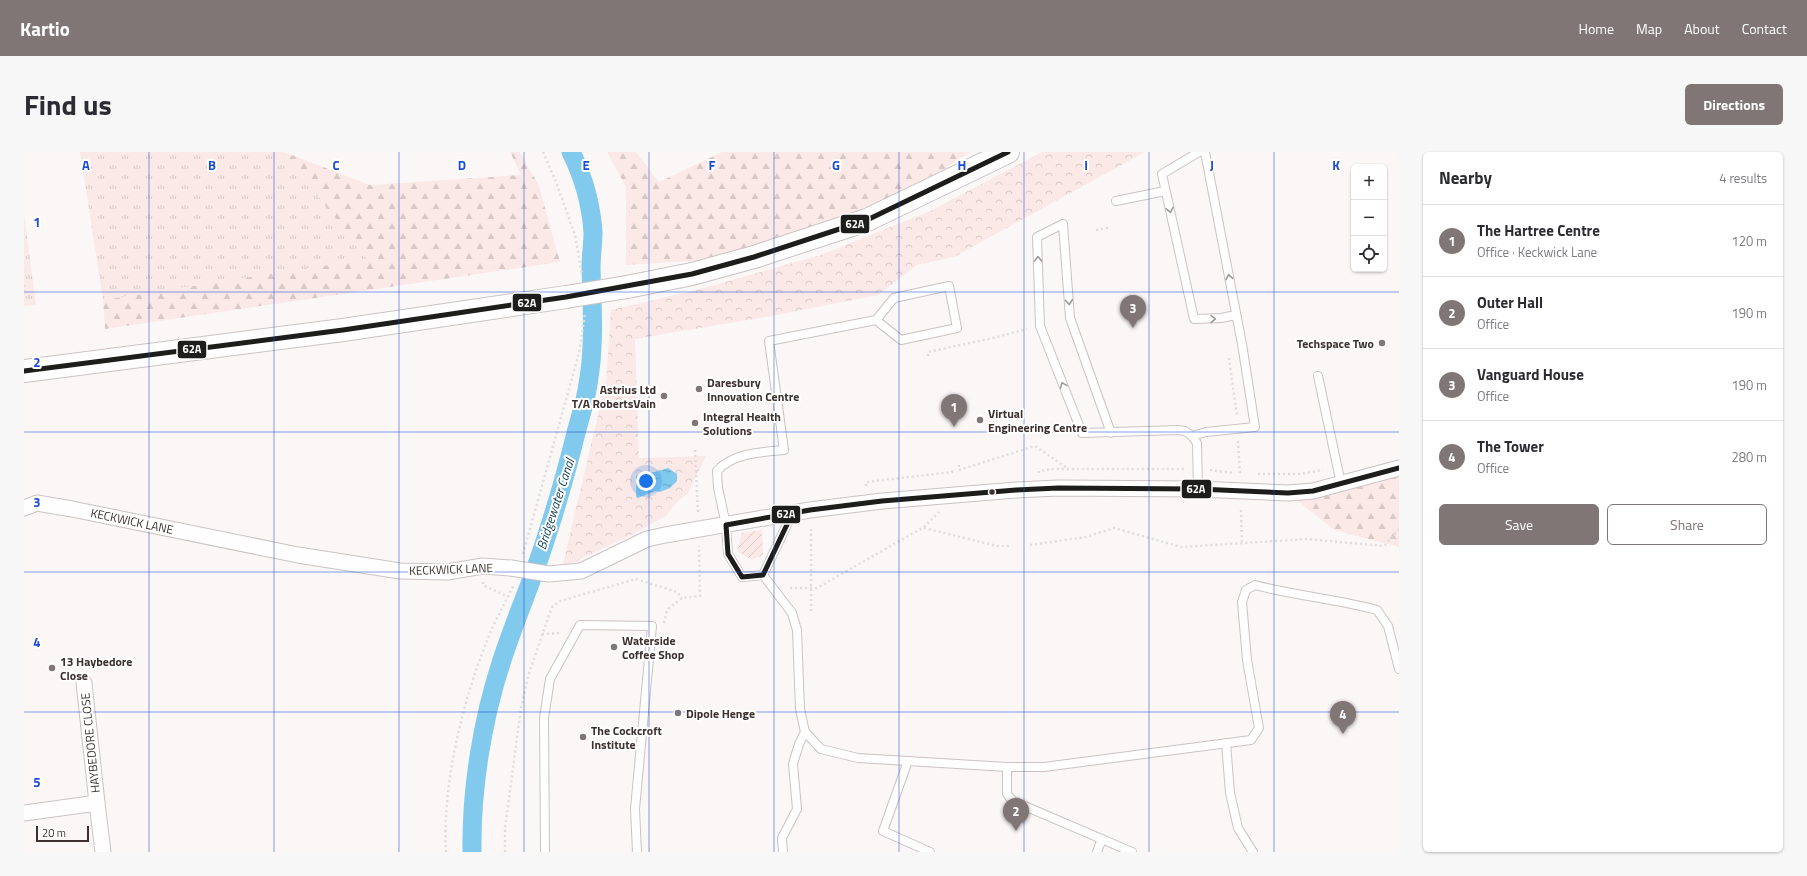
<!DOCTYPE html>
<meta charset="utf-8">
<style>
:root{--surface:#fff;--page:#f7f7f7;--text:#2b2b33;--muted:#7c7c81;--line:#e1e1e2;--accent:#7f7675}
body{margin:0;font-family:"Titillium Web",sans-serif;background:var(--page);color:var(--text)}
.controls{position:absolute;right:12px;top:12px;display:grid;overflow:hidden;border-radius:6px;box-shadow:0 1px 3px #0004}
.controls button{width:36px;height:36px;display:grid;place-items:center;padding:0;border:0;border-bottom:1px solid var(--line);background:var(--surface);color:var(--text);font:20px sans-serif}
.scale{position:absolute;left:12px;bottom:10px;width:53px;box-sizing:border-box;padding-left:4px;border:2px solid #3c312f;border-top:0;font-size:11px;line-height:14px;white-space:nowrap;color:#3c312f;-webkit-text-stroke:3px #fff;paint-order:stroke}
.you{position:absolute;left:622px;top:329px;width:14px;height:14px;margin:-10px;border:3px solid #fff;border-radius:50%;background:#1a73e8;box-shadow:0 0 0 6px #1a73e833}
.badge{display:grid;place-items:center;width:26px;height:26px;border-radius:50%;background:var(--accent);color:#fff;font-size:13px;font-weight:700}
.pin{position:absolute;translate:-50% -33px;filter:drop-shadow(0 1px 2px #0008)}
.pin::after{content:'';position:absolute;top:21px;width:14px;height:12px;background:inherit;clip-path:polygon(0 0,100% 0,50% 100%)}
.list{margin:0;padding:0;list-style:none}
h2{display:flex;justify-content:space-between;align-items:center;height:52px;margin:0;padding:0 16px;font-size:17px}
h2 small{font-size:13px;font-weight:400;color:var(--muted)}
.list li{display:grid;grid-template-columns:26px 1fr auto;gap:12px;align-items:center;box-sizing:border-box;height:72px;padding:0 16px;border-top:1px solid var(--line)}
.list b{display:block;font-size:15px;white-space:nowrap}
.list p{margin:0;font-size:13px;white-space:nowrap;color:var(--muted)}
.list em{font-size:13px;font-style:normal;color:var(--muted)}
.actions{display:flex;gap:8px;padding:12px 16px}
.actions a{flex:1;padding:9px 0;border:1px solid var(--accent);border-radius:6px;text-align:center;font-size:14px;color:var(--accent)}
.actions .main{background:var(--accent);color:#fff}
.icon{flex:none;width:22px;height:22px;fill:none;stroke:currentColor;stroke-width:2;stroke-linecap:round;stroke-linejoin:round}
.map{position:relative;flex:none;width:1375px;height:700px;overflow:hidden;border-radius:6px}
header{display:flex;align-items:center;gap:24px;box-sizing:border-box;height:56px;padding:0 20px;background:var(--accent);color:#fff}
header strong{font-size:19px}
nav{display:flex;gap:22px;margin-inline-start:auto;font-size:14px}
.intro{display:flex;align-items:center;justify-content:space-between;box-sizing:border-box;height:96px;padding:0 24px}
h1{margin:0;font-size:28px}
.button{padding:10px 18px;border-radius:6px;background:var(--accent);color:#fff;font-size:14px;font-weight:700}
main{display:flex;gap:24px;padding:0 24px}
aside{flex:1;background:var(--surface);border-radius:6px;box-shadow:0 1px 3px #0004}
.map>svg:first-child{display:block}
.grass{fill:url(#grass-tufts)}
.forest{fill:url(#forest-firs)}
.park{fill:url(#park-crowns)}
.garden{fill:url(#garden-furrows)}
.water{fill:url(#water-ripples)}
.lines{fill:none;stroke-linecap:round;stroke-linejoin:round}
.canal{stroke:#81c9ed;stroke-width:19}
.lane-casing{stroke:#cbc3c3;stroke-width:10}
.street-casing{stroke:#cbc3c3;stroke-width:17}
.primary-casing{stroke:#cbc3c3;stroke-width:24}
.path{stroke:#dedddc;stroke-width:2.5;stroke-dasharray:2 3;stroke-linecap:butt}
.lane{stroke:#fffefe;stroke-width:8}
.street{stroke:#fffefe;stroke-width:15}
.primary{stroke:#fffefe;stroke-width:22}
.street-bridge-casing{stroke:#cbc3c3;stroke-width:17;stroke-linecap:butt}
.primary-bridge-casing{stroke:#cbc3c3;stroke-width:24;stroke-linecap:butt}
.street-bridge{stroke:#fffefe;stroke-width:15}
.primary-bridge{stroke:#fffefe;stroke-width:22}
.bus-1-casing{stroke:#fff;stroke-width:8}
.bus-1{stroke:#1d1d1b;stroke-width:5}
.oneway{stroke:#9e9896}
.grid{fill:none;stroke:#1d4ed8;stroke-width:1;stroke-opacity:0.55}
.poi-dot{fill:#7f7675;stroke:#fff;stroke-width:1.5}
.bus-dot{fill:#3c312f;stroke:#fff;stroke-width:1.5}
.labels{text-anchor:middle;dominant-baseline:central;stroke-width:4;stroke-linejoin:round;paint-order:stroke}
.poi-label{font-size:12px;font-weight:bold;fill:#3c312f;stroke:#fff;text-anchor:start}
.street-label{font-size:12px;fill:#3c312f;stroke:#fff}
.water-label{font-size:13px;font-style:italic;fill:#113e53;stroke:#fff}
.grid-label{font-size:13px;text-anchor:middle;font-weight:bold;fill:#1d4ed8;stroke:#fff;stroke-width:4;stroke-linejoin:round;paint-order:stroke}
.line-badge{stroke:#fff;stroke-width:1.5}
.badge-label{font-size:11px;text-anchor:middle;font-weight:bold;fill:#fff}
</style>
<header>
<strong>Kartio</strong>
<nav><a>Home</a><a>Map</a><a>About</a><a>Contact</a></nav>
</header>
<div class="intro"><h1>Find us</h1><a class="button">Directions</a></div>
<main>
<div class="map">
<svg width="1375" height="700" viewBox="0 0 1375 700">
<defs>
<pattern id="grass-tufts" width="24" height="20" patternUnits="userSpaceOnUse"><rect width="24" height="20" fill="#fbe9e7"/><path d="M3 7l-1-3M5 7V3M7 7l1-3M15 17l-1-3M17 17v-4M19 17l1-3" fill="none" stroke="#d8c8c6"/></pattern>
<pattern id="forest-firs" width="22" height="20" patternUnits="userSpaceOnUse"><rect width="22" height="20" fill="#fbe9e7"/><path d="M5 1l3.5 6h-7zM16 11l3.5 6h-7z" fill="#d8c8c6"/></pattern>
<pattern id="park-crowns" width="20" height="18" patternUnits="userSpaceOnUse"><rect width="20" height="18" fill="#fbe9e7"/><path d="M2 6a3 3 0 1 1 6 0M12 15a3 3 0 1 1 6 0" fill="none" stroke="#d8c8c6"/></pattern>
<pattern id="garden-furrows" width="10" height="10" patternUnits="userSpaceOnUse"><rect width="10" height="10" fill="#fbe9e7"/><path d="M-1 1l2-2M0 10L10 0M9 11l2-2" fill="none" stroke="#d8c8c6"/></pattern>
<pattern id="water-ripples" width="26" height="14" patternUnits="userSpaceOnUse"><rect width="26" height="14" fill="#81c9ed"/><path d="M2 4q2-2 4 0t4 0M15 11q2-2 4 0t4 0" fill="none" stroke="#6ba4c0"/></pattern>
</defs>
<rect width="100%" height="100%" fill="#fcf7f7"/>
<g class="grass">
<path d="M56,0h204l84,107 -265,41z"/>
<path d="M0,61l12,92 -12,1z"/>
</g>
<g class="forest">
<path d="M260,0l86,33 151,-10 -11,-23h10l19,34 21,76 -455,67 -2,-29 264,-41z"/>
<path d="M583,0h29l23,30 63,-30h248l-103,68 -113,37 -128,8v-78z"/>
<path d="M1375,316v79l-65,-17 -46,-37z"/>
</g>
<path class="park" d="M1018,0h103l-191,105 -37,8 -39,30 -106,21 -137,23 4,119 67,-2 -18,37 -11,9 -11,14 -33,18 -71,34 44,-187 5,-71 89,-21 121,-34 109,-44z"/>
<path class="garden" d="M738,378l1,25 -11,5 -15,-9 5,-18z"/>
<path class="water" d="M644,316l9,6v7l-7,7 -10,4 -5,-1 -17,7 -2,-1v-21l5,-3 14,-1z"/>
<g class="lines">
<path class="canal" d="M448,700c-1,-62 10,-130 29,-189 13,-41 31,-81 44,-122 12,-36 22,-72 31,-108 4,-16 10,-33 12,-49 7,-39 4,-78 3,-116 0,-12 2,-24 2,-36 -2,-28 -10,-56 -22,-80"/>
<defs>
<g id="lane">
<path d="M1175,0l-37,22 32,145 27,-1 15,-3"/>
<path d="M1092,49l49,-10"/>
<path d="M1294,224l23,108"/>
<path d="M1087,281l-41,-115 -7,-94 -26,13 3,89 42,107 96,-3 7,1 7,5 14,-4 49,-5 -13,-83 -37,-192"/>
<path d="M1168,284l5,7 1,46"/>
<path d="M739,423l-21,2 -14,-23 -2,-29 -8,-37 -1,-17c16,-18 45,-19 67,-21l-15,-109 107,-21 18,-22 55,-12 8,42 -56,12 -25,-20"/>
<path d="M739,423l29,38 5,17 3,79 5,23 16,17 37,9 149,9v27l6,7 119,51"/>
<path d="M739,423l29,-61"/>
<path d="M1202,591l4,50 8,35 15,24"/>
<path d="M884,609l-25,70 47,21"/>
<path d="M983,615h37l207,-27 8,-12 -12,-68 -5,-58 4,-12 9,-5c41,11 82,14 122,25l11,16 11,43"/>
<path d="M521,700l-1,-134 6,-39 30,-54 72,1 -17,183 2,43"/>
<path d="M759,700l-1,-14 15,-29 -4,-45 6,-20 6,-12"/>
<path d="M1073,700l5,-13"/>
</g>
<g id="street">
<path d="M0,356l13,-5 35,6 226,46 102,16 47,1 36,-6 28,2"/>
<path d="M525,422l32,-3 66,-32 18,-4 145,-25 72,-9 134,-11 42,-2 140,1 90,4 25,-2 86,-23"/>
<path d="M60,531l13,120"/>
<path d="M0,661l73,-10 6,49"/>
</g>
<g id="primary">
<path d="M603,135l65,-13 62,-17 113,-37 141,-68"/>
<path d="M0,219l319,-41 223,-33"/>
</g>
</defs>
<use href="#lane" class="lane-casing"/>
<use href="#street" class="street-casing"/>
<use href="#primary" class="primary-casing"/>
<g class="path">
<path d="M519,0l13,30 19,53 7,40"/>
<path d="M1072,78l12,-2"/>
<path d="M0,133v6"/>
<path d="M904,204v-4l65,-14 34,-9"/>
<path d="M1205,206l8,58"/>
<path d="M1214,289l2,35"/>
<path d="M671,298l3,63"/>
<path d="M935,313v5l76,-24 32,22"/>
<path d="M1186,318l23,3"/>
<path d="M1015,321v-2l12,-2h134"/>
<path d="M1234,322h42l23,-4"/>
<path d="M842,334v-4l86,-10 -1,-4"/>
<path d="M1217,358l1,34"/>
<path d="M900,376l73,18h13"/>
<path d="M1006,393l56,-8 28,-9 67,19 126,-8 77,7 15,-17"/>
<path d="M499,402l56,-201 6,-39"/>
<path d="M459,430v3l25,12"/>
<path d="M766,436h27l107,-61 15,-15"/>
<path d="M787,459v-85"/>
<path d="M640,471l3,-13 15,-12 18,-2 -1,-50"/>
<path d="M518,482l20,-1"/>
<path d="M422,700c-4,-67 17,-154 43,-216 7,-18 17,-34 25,-52"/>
<path d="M481,700v-24l16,-120 8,-35 23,-66 8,-6 76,-22 41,13 5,6"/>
</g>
<use href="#lane" class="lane"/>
<use href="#street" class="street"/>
<use href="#primary" class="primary"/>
<defs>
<path id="street-bridge" d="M487,416l38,6"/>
<path id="primary-bridge" d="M542,145l61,-10"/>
</defs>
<use href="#street-bridge" class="street-bridge-casing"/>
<use href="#primary-bridge" class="primary-bridge-casing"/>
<use href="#street-bridge" class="street-bridge"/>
<use href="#primary-bridge" class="primary-bridge"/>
<defs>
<g id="bus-1">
<path d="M0,219l319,-41 223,-33 126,-23 62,-17 113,-37 141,-68"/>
<path d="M768,362l-29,61 -21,2 -14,-23 -2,-29 84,-15 72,-9 134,-11 42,-2 140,1 90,4 25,-2 86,-23"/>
</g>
</defs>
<use href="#bus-1" class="bus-1-casing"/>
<use href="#bus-1" class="bus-1"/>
</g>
<defs><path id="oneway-chevron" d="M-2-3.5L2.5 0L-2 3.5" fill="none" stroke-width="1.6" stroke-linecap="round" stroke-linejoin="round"/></defs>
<g class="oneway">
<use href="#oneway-chevron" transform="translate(1146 58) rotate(78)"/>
<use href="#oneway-chevron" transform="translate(1014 107) rotate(-92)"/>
<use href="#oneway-chevron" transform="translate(1205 125) rotate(-101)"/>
<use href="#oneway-chevron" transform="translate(1045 150) rotate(85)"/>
<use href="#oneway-chevron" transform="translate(1189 167) rotate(-1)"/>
<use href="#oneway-chevron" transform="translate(1039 233) rotate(-111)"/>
</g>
<path class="grid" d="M125,0v700M250,0v700M375,0v700M500,0v700M625,0v700M750,0v700M875,0v700M1000,0v700M1125,0v700M1250,0v700M0,140h1375M0,280h1375M0,420h1375M0,560h1375"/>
<g class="poi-dot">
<circle cx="1358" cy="191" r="4"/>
<circle cx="675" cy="237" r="4"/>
<circle cx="640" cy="244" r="4"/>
<circle cx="956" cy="268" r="4"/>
<circle cx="671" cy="271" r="4"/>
<circle cx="590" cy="495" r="4"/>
<circle cx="28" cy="516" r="4"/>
<circle cx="654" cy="561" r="4"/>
<circle cx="559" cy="585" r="4"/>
</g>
<circle class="bus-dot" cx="968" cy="340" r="3.5"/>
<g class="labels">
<g class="poi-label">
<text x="1350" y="191" text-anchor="end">Techspace Two</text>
<text x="683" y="230">Daresbury<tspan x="683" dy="14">Innovation Centre</tspan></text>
<text x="632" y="237" text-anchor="end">Astrius Ltd<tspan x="632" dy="14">T/A RobertsVain</tspan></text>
<text x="964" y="261">Virtual<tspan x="964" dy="14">Engineering Centre</tspan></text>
<text x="679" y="264">Integral Health<tspan x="679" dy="14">Solutions</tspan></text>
<text x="598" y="488">Waterside<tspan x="598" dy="14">Coffee Shop</tspan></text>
<text x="36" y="509">13 Haybedore<tspan x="36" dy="14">Close</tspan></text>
<text x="662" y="561">Dipole Henge</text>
<text x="567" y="578">The Cockcroft<tspan x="567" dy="14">Institute</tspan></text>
</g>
<g class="street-label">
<text transform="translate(108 369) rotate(12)">KECKWICK LANE</text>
<text transform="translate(427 417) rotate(-2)">KECKWICK LANE</text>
<text transform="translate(66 591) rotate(-96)">HAYBEDORE CLOSE</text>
</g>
<g class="water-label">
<text transform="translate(531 352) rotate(-72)">Bridgewater Canal</text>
</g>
</g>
<g class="grid-label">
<text x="62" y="18">A</text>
<text x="188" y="18">B</text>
<text x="312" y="18">C</text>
<text x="438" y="18">D</text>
<text x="562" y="18">E</text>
<text x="688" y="18">F</text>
<text x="812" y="18">G</text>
<text x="938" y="18">H</text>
<text x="1062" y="18">I</text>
<text x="1188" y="18">J</text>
<text x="1312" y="18">K</text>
<text x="13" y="75">1</text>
<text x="13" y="215">2</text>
<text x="13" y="355">3</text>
<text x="13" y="495">4</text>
<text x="13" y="635">5</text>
</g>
<g class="line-badge">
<rect x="816" y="62" width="30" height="20" rx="4" fill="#1d1d1b"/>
<rect x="488" y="141" width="30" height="19" rx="4" fill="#1d1d1b"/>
<rect x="153" y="188" width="30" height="19" rx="4" fill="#1d1d1b"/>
<rect x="1157" y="327" width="31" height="20" rx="4" fill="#1d1d1b"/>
<rect x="747" y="353" width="30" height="19" rx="4" fill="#1d1d1b"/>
</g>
<g class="badge-label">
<text x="831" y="76">62A</text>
<text x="503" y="155">62A</text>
<text x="168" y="201">62A</text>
<text x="1172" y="341">62A</text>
<text x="762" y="366">62A</text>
</g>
</svg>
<div class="controls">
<button>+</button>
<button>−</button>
<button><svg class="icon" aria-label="locate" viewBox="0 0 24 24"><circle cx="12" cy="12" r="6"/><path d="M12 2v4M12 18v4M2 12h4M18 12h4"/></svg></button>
</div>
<div class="scale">20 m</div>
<div class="you"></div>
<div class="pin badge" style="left:930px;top:275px">1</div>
<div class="pin badge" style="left:992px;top:679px">2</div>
<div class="pin badge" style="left:1109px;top:176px">3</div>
<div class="pin badge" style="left:1319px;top:582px">4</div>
</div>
<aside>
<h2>Nearby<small>4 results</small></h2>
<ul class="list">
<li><span class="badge">1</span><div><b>The Hartree Centre</b><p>Office · Keckwick Lane</p></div><em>120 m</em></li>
<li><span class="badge">2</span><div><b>Outer Hall</b><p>Office</p></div><em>190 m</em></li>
<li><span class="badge">3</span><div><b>Vanguard House</b><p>Office</p></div><em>190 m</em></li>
<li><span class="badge">4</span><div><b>The Tower</b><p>Office</p></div><em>280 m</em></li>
</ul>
<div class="actions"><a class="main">Save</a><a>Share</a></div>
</aside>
</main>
